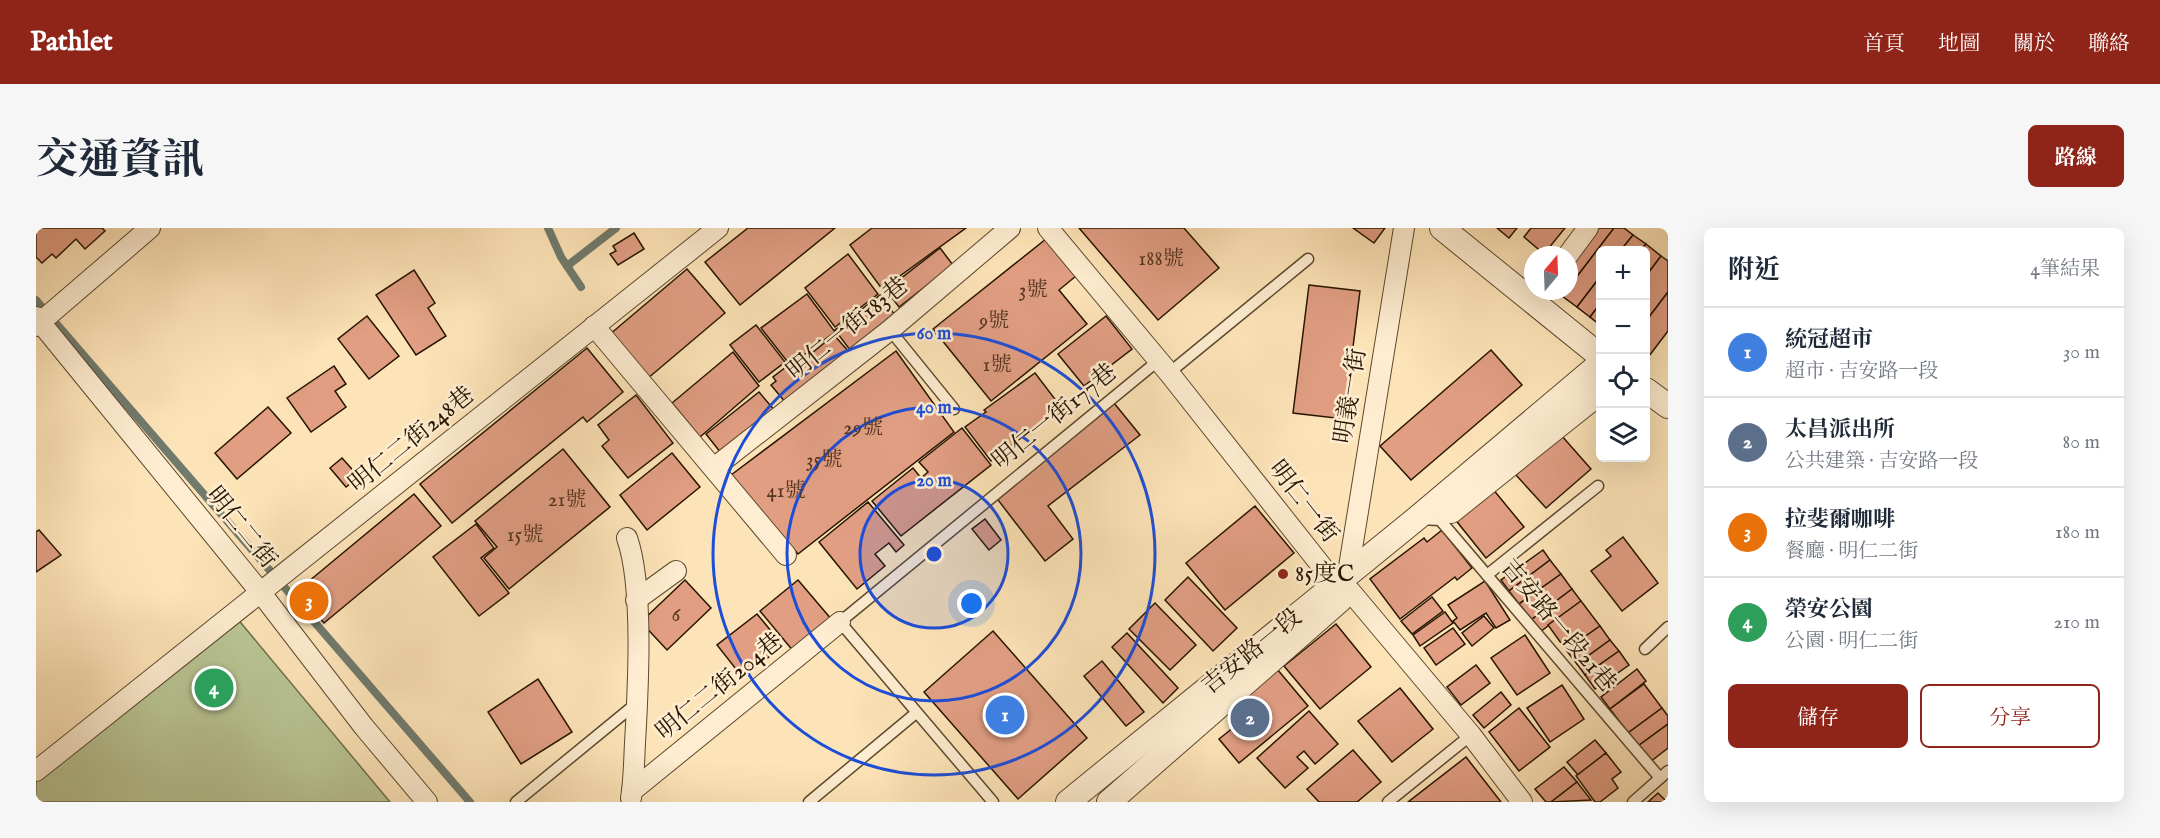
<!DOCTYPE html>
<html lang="zh-TW">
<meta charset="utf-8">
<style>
:root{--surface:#fff;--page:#f6f6f7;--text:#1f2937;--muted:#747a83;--line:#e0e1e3;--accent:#8f2418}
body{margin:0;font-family:"IM FELL English","Noto Serif TC",serif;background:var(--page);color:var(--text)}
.controls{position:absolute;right:18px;top:18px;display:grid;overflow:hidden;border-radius:9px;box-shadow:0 6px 24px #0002}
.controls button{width:54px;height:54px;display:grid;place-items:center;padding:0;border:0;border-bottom:2px solid var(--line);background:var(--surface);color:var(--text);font:30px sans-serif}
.compass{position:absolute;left:1488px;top:18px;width:54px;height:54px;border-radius:50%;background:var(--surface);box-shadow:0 6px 24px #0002;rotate:19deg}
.you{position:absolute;left:936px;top:376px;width:21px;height:21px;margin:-15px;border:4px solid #fff;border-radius:50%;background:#1a73e8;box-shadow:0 0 0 9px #1a73e833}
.badge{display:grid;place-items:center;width:39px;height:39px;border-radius:50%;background:var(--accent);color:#fff;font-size:20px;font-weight:700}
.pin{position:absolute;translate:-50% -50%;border:3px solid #fff;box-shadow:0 2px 6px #0006}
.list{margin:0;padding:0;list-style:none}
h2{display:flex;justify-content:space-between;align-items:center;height:78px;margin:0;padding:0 24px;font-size:26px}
h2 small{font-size:20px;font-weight:400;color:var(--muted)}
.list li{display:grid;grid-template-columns:39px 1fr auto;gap:18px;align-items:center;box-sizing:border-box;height:90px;padding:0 24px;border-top:2px solid var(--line)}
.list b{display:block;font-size:22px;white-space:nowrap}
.list p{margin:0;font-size:20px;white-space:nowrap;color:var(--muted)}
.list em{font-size:20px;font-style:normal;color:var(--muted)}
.actions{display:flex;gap:12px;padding:18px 24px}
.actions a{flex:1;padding:14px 0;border:2px solid var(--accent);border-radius:9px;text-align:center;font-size:21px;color:var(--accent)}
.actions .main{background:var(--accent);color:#fff}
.icon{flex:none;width:33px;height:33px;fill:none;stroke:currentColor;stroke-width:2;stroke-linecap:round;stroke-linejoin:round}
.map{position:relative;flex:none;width:1632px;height:574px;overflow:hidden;border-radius:9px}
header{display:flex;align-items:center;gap:36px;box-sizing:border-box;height:84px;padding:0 30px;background:var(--accent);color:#fff}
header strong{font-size:28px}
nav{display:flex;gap:33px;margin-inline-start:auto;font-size:21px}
.intro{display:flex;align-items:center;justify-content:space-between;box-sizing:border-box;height:144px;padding:0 36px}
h1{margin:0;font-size:42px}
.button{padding:15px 27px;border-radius:9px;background:var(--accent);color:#fff;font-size:21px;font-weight:700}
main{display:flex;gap:36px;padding:0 36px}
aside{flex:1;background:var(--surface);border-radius:9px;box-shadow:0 6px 24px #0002}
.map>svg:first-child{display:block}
.green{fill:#b9c594;stroke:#706d4a;stroke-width:1.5}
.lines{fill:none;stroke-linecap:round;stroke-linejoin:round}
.stream{stroke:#707a6d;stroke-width:8}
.building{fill:#e19e83;stroke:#271500;stroke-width:1.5}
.service-casing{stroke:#5c492e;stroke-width:13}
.minor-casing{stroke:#5c492e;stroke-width:22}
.tertiary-casing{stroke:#5c492e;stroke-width:26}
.service{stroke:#feedd1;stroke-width:10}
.minor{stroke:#feedd1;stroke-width:20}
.tertiary{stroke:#feedd1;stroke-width:24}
.ring{fill:none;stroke:#1d4ed8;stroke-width:3}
.poi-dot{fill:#8f2418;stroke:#feedd1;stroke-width:2}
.labels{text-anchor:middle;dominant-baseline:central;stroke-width:5;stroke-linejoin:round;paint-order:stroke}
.number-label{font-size:21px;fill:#563721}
.street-label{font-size:24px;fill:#271500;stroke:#feedd1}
.poi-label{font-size:24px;fill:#271500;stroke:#feedd1;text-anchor:start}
.centre{fill:#1d4ed8;stroke:#feedd1;stroke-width:3}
.ring-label{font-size:18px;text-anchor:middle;font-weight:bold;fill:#1d4ed8;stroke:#feedd1;stroke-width:5;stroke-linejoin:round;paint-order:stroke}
</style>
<header>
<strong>Pathlet</strong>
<nav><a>首頁</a><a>地圖</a><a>關於</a><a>聯絡</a></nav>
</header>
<div class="intro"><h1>交通資訊</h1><a class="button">路線</a></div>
<main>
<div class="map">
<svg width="1632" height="574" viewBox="0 0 1632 574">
<rect width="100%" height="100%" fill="#fde4b8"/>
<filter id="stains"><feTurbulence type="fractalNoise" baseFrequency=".00333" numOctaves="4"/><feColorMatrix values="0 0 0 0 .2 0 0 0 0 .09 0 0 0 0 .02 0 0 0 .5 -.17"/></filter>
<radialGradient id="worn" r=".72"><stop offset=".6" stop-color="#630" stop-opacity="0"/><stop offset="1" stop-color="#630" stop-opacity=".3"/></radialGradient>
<path class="green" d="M195,383l159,191h-354v-38z"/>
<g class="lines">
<g class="stream">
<path d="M512,0l13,29 20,30"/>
<path d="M531,38l49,-38"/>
<path d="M0,72l434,502"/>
</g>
</g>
<g class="building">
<path d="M0,0h66l3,3 -20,18 -9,-10 -20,19 -4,-4 -10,9 -6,-6z"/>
<path d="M712,0h87l-95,77 -35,-43z"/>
<path d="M836,0h94l-84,61 -32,-44z"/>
<path d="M1043,0h105l35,40 -61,52z"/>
<path d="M1317,0h32l-11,15z"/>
<path d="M1461,0h20l-8,10z"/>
<path d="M1495,0h34l-21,26 -20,-17z"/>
<path d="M1561,0h17l-45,59v-23z"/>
<path d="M1578,0h10l9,7 -12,15h-21v27l-23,30 -15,-11 7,-5v-4z"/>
<path d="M598,5l10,16 -26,16 -8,-11 6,-3 -3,-5z"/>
<path d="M1597,7l13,9 -5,6h-20z"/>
<path d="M1010,11l30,37 -17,14 28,34 -96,77 -58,-72z"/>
<path d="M1610,16l15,12 -15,20v-26h-5z"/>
<path d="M904,20l13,17 -54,42 -13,-17z"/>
<path d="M812,26l30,40 -43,33 -30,-39z"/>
<path d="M1625,28l7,5v31l-22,29v-45z"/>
<path d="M651,41l38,44 -78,66 -38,-44z"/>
<path d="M378,42l21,33 -7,5 18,28 -30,19 -40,-60z"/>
<path d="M1564,49v27l-10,13 -13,-10z"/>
<path d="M1273,57l51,6 -16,128 -51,-6z"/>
<path d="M1632,64v39l-22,29v-39z"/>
<path d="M771,66l28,38 -45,33 -29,-37z"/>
<path d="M844,67l15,20 -45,35 -15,-20z"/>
<path d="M1564,76v21l-10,-8z"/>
<path d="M331,88l32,40 -30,23 -31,-40z"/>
<path d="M1070,88l26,33 -48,37 -26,-32z"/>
<path d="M720,97l29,37 -26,20 -29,-37z"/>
<path d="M798,107l15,17 -63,51 -15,-18 5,-4 -3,-4 13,-10 4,4z"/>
<path d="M551,120l36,44 -36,30 -4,-5 -131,106 -32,-39z"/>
<path d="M1455,122l31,35 -111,95 -31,-34z"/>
<path d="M860,123l58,81 -156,122 -67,-79z"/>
<path d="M697,124l26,34 -59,51 -28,-34z"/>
<path d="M298,138l12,18 -11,7 11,16 -35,25 -24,-34z"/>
<path d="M999,145l26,34 -70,54 -26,-34 21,-15 -2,-2z"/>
<path d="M723,164l16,19 -54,42 -15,-19z"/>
<path d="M600,167l37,48 -45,35 -26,-32 7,-6 -11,-15z"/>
<path d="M1078,175l26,32 -92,71 25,33 -28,22 -50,-65z"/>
<path d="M232,179l23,26 -54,46 -22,-26z"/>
<path d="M926,200l29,37 -90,71 -29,-35 41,-33 8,10 7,-6 -9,-10z"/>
<path d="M1525,207l30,34 -45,39 -30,-33z"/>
<path d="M527,221l47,58 -101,82 -25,-31 13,-11 -22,-26z"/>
<path d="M636,225l28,34 -53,43 -27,-35z"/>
<path d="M306,230l17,19 -13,10 -16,-19z"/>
<path d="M1456,260l32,39 -38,31 -32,-40z"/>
<path d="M378,266l27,32 -117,97 -27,-32z"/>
<path d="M832,274l36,43 -8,7 -7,-9 -14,11 10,12 -28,23 -38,-47z"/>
<path d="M1219,278l39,47 -69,57 -39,-47z"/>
<path d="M949,291l16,21 -12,10 -17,-21z"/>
<path d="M440,296l18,24 -13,10 28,35 -30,23 -46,-59z"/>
<path d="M3,302l22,25 -25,17v-40z"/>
<path d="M1406,302l30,38 -15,12 -2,-3 -55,42 -30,-40 54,-41 3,4z"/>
<path d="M1587,309l35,46 -36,28 -31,-40 20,-15 -5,-6z"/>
<path d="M1507,322l7,10 -41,31 -8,-11z"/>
<path d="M1514,332l11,14 -42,30 -10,-13z"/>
<path d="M1525,346l11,15 -41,31 -12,-16z"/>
<path d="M1152,349l49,51 -24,23 -48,-51z"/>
<path d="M649,352l26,28 -44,42 -26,-28z"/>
<path d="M762,352l34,40 -38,32 -34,-41z"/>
<path d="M1449,353l25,39 -14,8 -10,-15 -26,17 -7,-9 4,-3 -9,-13z"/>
<path d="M1536,361l9,12 -41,31 -9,-12z"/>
<path d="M1396,369l11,14 -31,23 -11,-13z"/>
<path d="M1545,373l19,25 -34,24 -18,-25z"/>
<path d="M1119,375l41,42 -26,25 -41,-41z"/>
<path d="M1409,384l8,11 -33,23 -7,-11z"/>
<path d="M721,386l20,24 -7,5 6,8 -33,27 -26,-33z"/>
<path d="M1448,388l10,12 -22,18 -10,-13z"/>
<path d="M1300,396l35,43 -51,42 -36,-43z"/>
<path d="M1564,398l10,14 -33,24 -11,-14z"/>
<path d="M1417,400l12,16 -29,21 -12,-17z"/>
<path d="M957,403l94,107 -69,61 -94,-107z"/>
<path d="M1091,405l51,55 -15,15 -51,-56z"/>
<path d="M1489,407l25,38 -33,22 -26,-37z"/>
<path d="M1574,412l9,11 -34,24 -8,-11z"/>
<path d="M1583,423l10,14 -34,24 -10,-14z"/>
<path d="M1066,433l42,51 -18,14 -42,-50z"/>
<path d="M1440,437l14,18 -29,22 -14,-18z"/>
<path d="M1241,441l31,37 -69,57 -20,-24 20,-16 -11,-13z"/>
<path d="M1601,441l9,12 -36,28 -9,-12z"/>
<path d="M502,451l34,53 -51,32 -33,-52z"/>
<path d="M1608,456l18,24 -34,25 -18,-24z"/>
<path d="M1526,457l22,34 -34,23 -23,-34z"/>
<path d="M1364,460l33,41 -41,33 -34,-41z"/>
<path d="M1465,464l10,13 -27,23 -11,-13z"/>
<path d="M1483,480l31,39 -31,24 -30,-39z"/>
<path d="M1626,480l6,8v8l-30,22 -10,-13z"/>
<path d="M1273,483l29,33 -23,20 -11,-13 -7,6 11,11 -23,20 -28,-30z"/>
<path d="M1632,496v24l-18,14 -12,-16z"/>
<path d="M1559,512l11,13 -28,22 -11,-13z"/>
<path d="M1317,522l28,32 -24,20h-38l-12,-13z"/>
<path d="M1570,525l15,19 -9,7 6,9 -18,14h-5l-19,-26z"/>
<path d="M1430,529l35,45h-93z"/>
<path d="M1528,539l13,15 -26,20h-5l-11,-13z"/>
<path d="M1541,554l14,18 -40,2z"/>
<path d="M1622,565l9,9h-19z"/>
</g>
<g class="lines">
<defs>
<g id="service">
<path d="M854,102l64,79"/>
<path d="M1133,145l139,-114"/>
<path d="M1384,291l20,1 220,258"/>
<path d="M1451,347l111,-89"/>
<path d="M1609,421l23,-22"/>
<path d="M480,574l122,-100"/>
<path d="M773,574l107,-89"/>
<path d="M957,574l-153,-180 319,-262"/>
<path d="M1352,574l83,-67"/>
<path d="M1597,574l35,-31"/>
</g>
<g id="minor">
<path d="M1012,0l121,145 166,210 15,8 121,144 51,67"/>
<path d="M1532,27l20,-27"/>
<path d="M0,89l225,276 103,134 63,75"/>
<path d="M0,98l114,-98"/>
<path d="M558,98l192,229"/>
<path d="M679,239l175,-137 120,-102"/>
<path d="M591,310c17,48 11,153 8,205 -1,18 -1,37 -4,55"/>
<path d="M1312,345l56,-345"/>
<path d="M600,372l40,-29"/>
<path d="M0,543l682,-543"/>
<path d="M596,563l208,-169"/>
</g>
<g id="tertiary">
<path d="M1406,0l158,128"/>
<path d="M1610,162l22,16"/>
<path d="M1415,283l149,-119"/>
<path d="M1032,574l348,-283 184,-155"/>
<path d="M1073,574l231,-202"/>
</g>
</defs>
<use href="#service" class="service-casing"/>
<use href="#minor" class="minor-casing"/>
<use href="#tertiary" class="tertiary-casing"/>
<use href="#service" class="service"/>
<use href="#minor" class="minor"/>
<use href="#tertiary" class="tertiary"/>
</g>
<circle cx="898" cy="326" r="74" fill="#1d4ed8" fill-opacity=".12"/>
<g class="ring">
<circle cx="898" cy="326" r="74"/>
<circle cx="898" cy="326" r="147"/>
<circle cx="898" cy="326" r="221"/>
</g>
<circle class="poi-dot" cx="1247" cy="346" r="6"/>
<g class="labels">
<g class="number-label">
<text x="1125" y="31">188號</text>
<text x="997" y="62">3號</text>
<text x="958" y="93">9號</text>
<text x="961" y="137">1號</text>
<text x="827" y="200">29號</text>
<text x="788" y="232">35號</text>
<text x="750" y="263">41號</text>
<text x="531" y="272">21號</text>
<text x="489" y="307">15號</text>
<text x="640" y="387">6</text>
</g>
<g class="street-label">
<text transform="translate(812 101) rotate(-39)">明仁一街183巷</text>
<text transform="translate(1315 168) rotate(-81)">明義一街</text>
<text transform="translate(1019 189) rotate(-39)">明仁一街177巷</text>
<text transform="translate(376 212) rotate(-39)">明仁二街248巷</text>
<text transform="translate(1267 274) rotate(52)">明仁一街</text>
<text transform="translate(205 300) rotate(51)">明仁二街</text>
<text transform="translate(1522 398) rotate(50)">吉安路一段21巷</text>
<text transform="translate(1216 424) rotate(-39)">吉安路一段</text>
<text transform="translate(684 459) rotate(-39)">明仁二街204巷</text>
</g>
<g class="poi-label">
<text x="1259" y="346">85度C</text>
</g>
</g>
<circle cx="898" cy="326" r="9" class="centre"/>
<g class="ring-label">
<text x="898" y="111">60 m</text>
<text x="898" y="185">40 m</text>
<text x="898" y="258">20 m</text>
</g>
<rect width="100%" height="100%" filter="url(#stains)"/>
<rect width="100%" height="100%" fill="url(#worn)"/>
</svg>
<div class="controls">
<button>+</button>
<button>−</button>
<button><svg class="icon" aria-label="locate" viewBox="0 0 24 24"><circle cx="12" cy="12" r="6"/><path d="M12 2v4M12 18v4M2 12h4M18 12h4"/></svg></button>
<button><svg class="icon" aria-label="layers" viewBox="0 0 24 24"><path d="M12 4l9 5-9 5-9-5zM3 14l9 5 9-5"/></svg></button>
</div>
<svg class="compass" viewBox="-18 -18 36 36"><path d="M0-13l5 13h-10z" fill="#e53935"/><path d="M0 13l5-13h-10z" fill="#747a83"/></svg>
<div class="you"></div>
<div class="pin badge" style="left:969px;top:487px;background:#3f7fe0">1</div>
<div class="pin badge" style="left:1214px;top:490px;background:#5c6f8a">2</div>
<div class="pin badge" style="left:273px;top:373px;background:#e8710a">3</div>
<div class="pin badge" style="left:178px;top:460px;background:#2e9e5b">4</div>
</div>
<aside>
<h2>附近<small>4筆結果</small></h2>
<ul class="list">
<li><span class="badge" style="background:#3f7fe0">1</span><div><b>統冠超市</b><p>超市 · 吉安路一段</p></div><em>30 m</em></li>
<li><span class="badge" style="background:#5c6f8a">2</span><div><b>太昌派出所</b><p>公共建築 · 吉安路一段</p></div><em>80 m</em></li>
<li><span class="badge" style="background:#e8710a">3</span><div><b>拉斐爾咖啡</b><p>餐廳 · 明仁二街</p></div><em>180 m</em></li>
<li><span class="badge" style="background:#2e9e5b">4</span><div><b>榮安公園</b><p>公園 · 明仁二街</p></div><em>210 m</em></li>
</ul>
<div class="actions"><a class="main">儲存</a><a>分享</a></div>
</aside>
</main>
